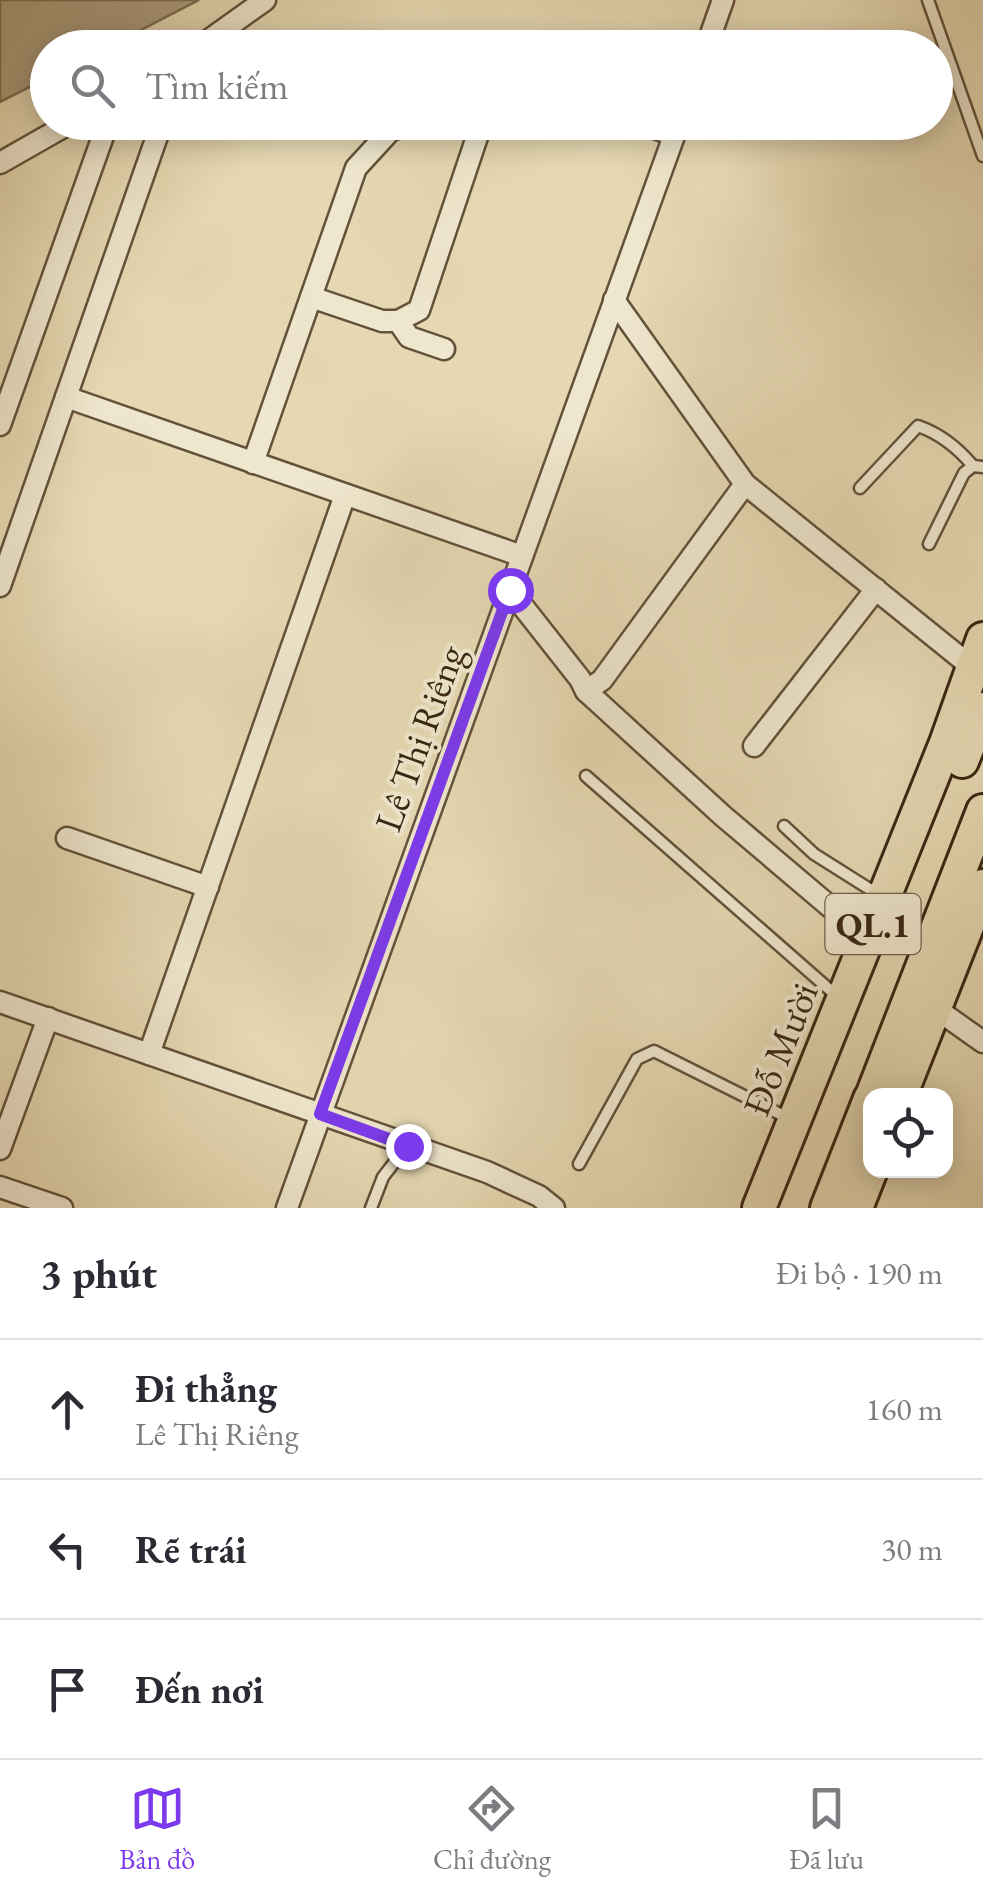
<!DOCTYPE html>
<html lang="vi">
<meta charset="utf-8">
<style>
:root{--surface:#fff;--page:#f7f7f7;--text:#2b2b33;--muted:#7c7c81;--line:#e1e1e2;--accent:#7c3aed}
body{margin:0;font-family:"EB Garamond",serif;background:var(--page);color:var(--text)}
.controls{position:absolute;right:30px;bottom:30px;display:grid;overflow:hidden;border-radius:20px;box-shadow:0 5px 25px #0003}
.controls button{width:90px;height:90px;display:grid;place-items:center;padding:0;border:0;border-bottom:2px solid var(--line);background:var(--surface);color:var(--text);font:50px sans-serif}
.stop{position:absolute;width:30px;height:30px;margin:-22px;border:8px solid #7c3aed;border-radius:50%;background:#fff}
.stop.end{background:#7c3aed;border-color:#fff;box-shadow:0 2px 10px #0008}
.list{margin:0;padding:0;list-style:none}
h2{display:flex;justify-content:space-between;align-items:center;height:130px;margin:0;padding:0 40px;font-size:42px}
h2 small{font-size:32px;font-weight:400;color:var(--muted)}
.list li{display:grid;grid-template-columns:65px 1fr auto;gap:30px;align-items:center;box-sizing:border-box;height:140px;padding:0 40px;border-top:2px solid var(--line)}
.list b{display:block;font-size:38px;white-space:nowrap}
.list p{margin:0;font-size:32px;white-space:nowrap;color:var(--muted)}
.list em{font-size:32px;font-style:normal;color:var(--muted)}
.icon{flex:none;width:55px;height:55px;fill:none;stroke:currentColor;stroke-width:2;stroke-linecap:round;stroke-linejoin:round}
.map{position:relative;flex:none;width:983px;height:1208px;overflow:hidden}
.search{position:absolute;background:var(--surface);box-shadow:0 5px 25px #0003;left:30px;right:30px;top:30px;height:110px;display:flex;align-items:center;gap:25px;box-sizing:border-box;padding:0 35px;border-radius:55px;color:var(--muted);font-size:38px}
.sheet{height:550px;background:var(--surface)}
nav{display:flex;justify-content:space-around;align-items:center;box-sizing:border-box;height:140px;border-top:2px solid var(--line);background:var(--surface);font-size:28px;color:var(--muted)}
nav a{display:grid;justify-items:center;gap:5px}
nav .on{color:var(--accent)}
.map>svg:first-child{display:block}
.water{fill:#aa9b7c;stroke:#7c6c52;stroke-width:2.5}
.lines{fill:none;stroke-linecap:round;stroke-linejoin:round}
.service-casing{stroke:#63523a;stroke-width:15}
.minor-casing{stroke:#63523a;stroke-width:25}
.trunk-casing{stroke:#382612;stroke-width:38}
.service{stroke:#eee6cd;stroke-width:10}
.minor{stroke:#eee6cd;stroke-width:20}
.trunk{stroke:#e5d8b2;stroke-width:32}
.route{stroke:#7c3aed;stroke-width:12}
.labels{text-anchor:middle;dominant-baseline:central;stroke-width:8;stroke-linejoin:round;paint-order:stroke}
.shield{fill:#eee6cd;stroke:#6f604a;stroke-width:2.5}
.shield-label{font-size:35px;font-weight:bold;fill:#382612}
.street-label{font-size:38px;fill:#382612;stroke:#eee6cd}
</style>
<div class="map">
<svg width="983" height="1208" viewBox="0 0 983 1208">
<rect width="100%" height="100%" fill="#e5d8b2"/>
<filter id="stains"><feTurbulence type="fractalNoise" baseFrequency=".002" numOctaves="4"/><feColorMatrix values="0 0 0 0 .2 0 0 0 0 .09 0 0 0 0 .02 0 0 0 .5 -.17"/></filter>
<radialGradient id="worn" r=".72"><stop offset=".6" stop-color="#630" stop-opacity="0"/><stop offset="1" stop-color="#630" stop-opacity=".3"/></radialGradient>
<path class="water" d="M0,0h199l-91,47 -60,1 -1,30 -47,24z"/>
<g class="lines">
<defs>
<g id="service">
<path d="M928,0l55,156"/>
<path d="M860,488l58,-62c23,8 40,22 55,40"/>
<path d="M929,544l35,-71 9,-7 10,1"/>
<path d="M586,776l252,221"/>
<path d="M784,826l30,28 65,41"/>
<path d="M579,1164l58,-105 17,-8 134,67"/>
<path d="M371,1208l12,-31 24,-31"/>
</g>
<g id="minor">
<path d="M198,48l67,-48"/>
<path d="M706,48l17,-48"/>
<path d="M638,122l36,13"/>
<path d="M0,163l72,-41"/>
<path d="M311,297l71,24h16l21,-11 63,-188"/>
<path d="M614,300l131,184 228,184"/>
<path d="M398,321l11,16 35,12"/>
<path d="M66,397l456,159"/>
<path d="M0,425l108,-303"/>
<path d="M253,463l103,-295 34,-37 21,-9"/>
<path d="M0,586l162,-464"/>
<path d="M510,590l70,89 6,12 16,-11 143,-196"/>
<path d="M586,691l137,125 144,122"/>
<path d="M754,746l122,-157"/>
<path d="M67,838l141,49"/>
<path d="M0,1002l487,170 52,24 15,12"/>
<path d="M935,1008l48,34"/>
<path d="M149,1054l196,-559"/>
<path d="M0,1149l48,-131"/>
<path d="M0,1187l62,21"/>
<path d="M287,1208l392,-1086"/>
</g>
<g id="trunk">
<path d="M962,761l21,-52"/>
<path d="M872,1096l111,-285"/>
<path d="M900,1096l83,-210"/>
<path d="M759,1208l187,-465 37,-104"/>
<path d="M827,1208l43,-109"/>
<path d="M856,1208l15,-38"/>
</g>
</defs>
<use href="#service" class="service-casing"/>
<use href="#minor" class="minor-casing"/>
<use href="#trunk" class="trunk-casing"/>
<use href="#service" class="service"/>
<use href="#minor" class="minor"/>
<use href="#trunk" class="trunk"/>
</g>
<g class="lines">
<path class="route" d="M408,1146l-88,-32 190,-524"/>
</g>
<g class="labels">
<rect class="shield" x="825.5" y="894" width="95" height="60" rx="8"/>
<g class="shield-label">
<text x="873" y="924">QL.1</text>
</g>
<g class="street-label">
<text transform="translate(419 738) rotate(-70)">Lê Thị Riêng</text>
<text transform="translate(780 1049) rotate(-68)">Đỗ Mười</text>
</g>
</g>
<rect width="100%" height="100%" filter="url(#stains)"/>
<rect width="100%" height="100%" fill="url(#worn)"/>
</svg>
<div class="controls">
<button><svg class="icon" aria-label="locate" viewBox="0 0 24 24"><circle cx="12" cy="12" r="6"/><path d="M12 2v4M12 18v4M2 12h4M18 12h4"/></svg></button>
</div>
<div class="stop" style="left:510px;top:590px"></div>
<div class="stop end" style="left:408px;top:1146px"></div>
<div class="search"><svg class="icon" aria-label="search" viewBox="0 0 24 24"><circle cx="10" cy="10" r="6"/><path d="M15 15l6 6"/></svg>Tìm kiếm</div>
</div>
<section class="sheet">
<h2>3 phút<small>Đi bộ · 190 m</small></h2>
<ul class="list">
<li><svg class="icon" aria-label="ahead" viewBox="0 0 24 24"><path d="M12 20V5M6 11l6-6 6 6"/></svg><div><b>Đi thẳng</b><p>Lê Thị Riêng</p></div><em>160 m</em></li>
<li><svg class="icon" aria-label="left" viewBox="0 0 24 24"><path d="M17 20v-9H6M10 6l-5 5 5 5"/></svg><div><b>Rẽ trái</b></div><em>30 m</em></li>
<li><svg class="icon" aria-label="arrive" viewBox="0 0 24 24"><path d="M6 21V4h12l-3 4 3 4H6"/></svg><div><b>Đến nơi</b></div></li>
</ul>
</section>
<nav>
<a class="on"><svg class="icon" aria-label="map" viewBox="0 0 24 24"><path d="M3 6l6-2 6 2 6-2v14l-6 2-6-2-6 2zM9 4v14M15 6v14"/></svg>Bản đồ</a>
<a><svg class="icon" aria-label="directions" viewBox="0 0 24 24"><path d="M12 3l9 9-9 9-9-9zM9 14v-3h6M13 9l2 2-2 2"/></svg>Chỉ đường</a>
<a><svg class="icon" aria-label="saved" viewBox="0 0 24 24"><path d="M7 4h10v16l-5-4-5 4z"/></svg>Đã lưu</a>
</nav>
